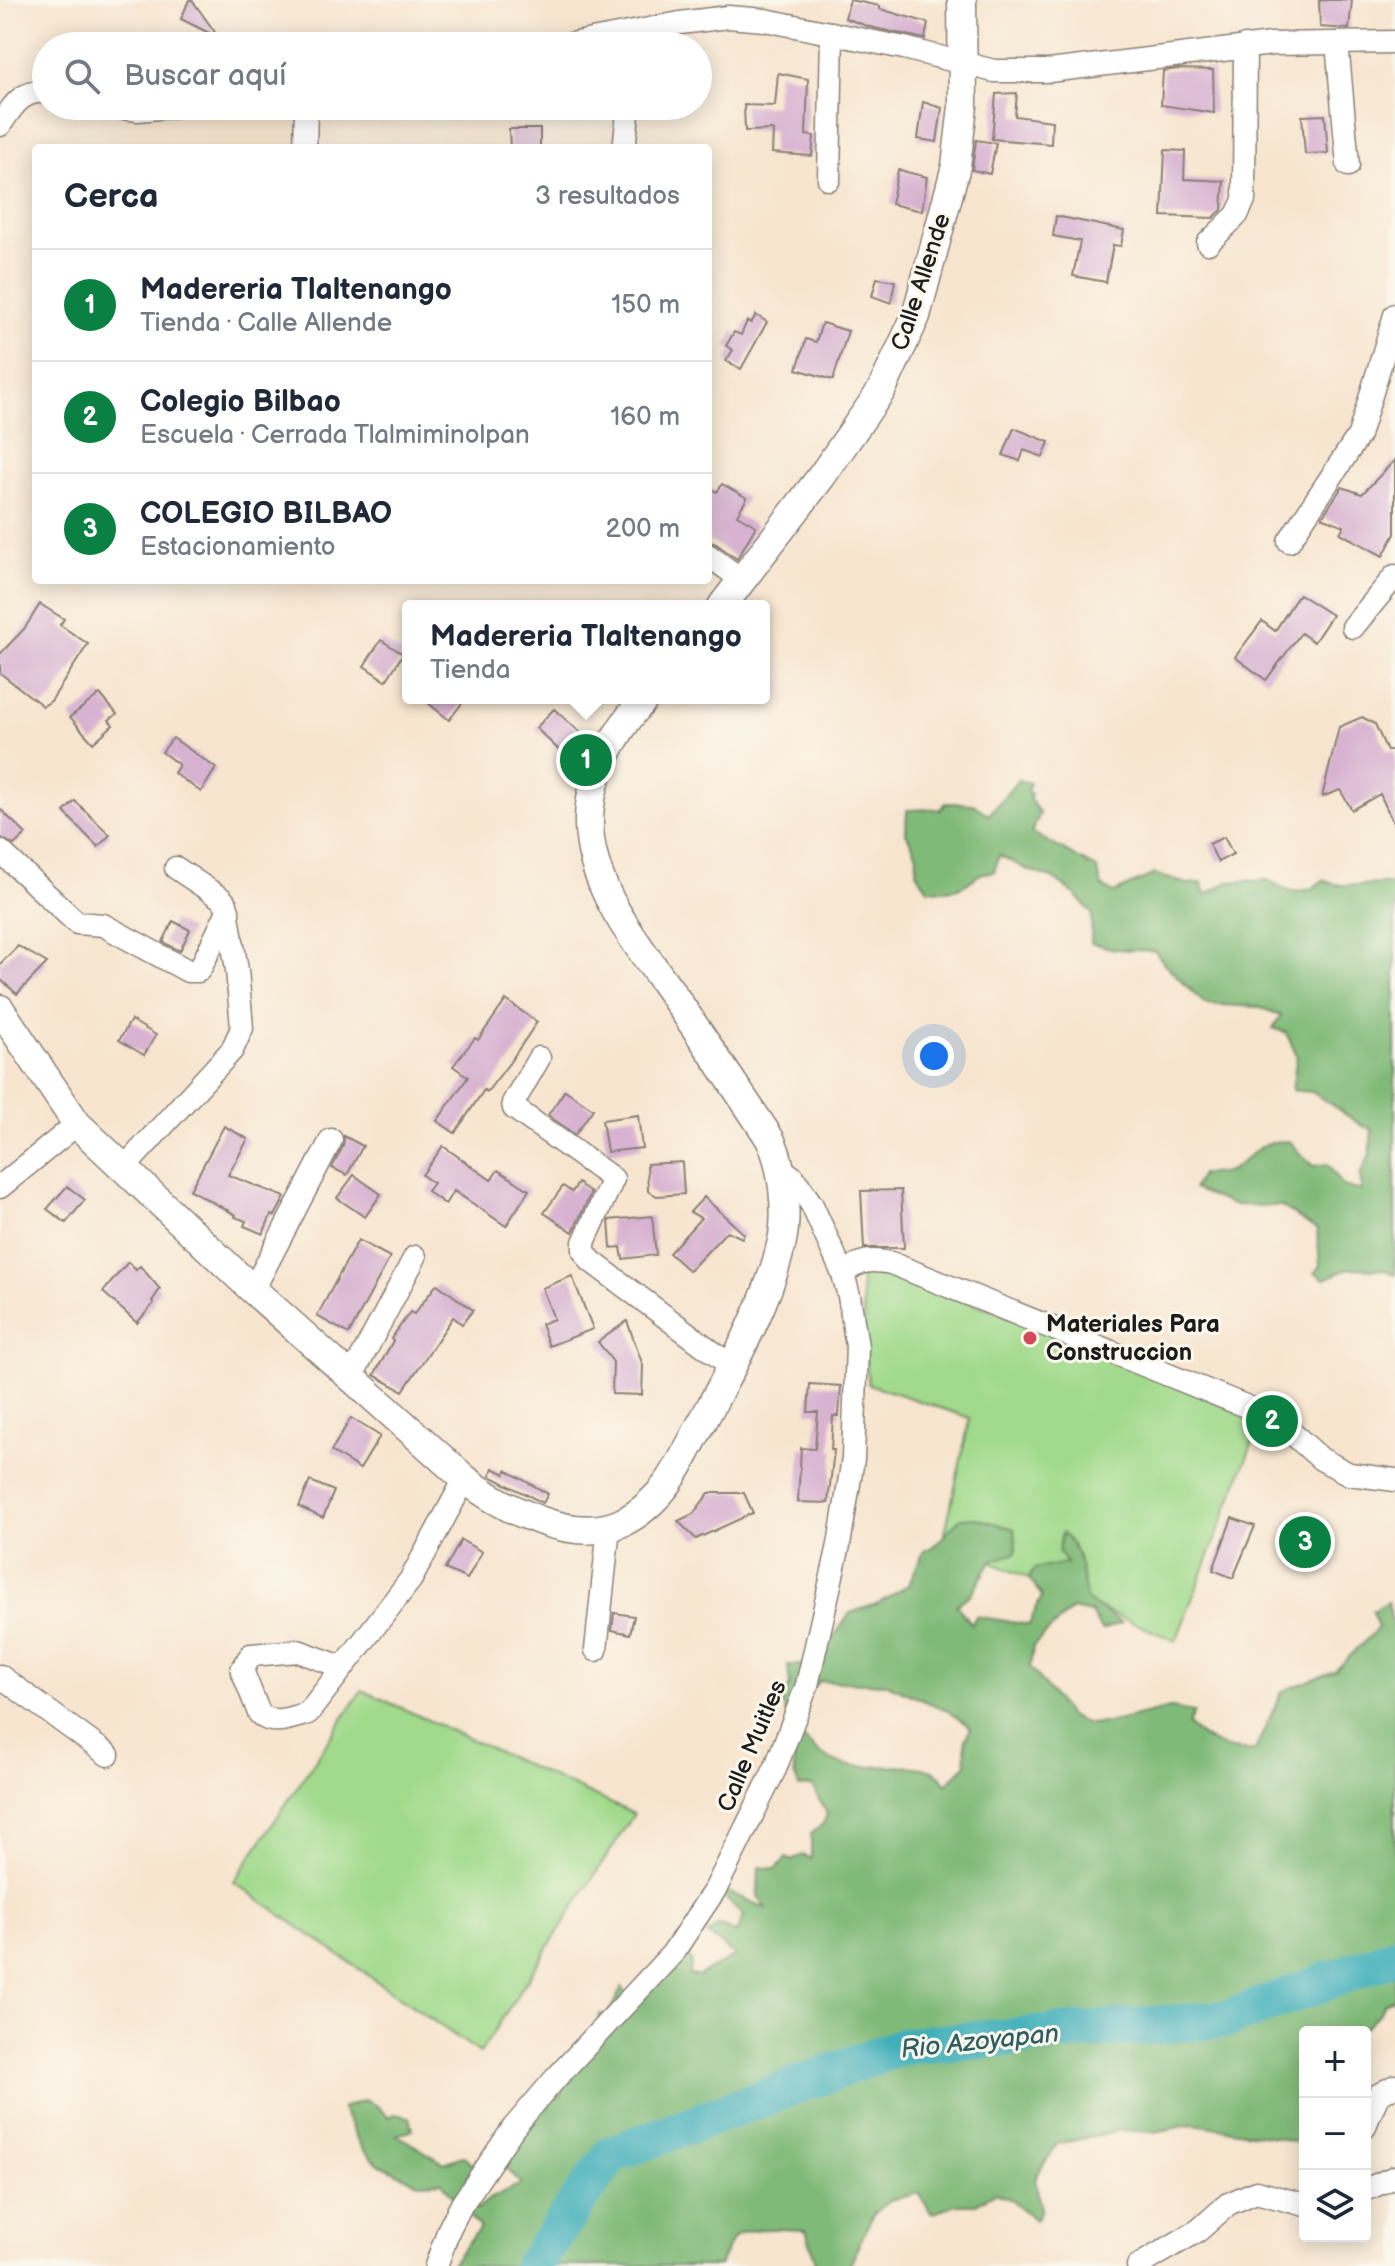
<!DOCTYPE html>
<html lang="es">
<meta charset="utf-8">
<style>
:root{--surface:#fff;--page:#f2f2f3;--text:#1f2937;--muted:#747a83;--line:#e0e1e3;--accent:#0b8043}
body{margin:0;font-family:"Balsamiq Sans",sans-serif;background:var(--page);color:var(--text)}
.controls{position:absolute;right:24px;bottom:24px;display:grid;overflow:hidden;border-radius:8px;box-shadow:0 4px 20px #0003}
.controls button{width:72px;height:72px;display:grid;place-items:center;padding:0;border:0;border-bottom:2px solid var(--line);background:var(--surface);color:var(--text);font:40px sans-serif}
.you{position:absolute;left:934px;top:1056px;width:28px;height:28px;margin:-20px;border:6px solid #fff;border-radius:50%;background:#1a73e8;box-shadow:0 0 0 12px #1a73e833}
.badge{display:grid;place-items:center;width:52px;height:52px;border-radius:50%;background:var(--accent);color:#fff;font-size:26px;font-weight:700}
.pin{position:absolute;translate:-50% -50%;border:4px solid #fff;box-shadow:0 2px 8px #0006}
.popup{position:absolute;left:402px;top:600px;width:368px;height:104px;box-sizing:border-box;display:grid;place-content:center;border-radius:8px;background:var(--surface);filter:drop-shadow(0 2px 6px #0005);font-size:26px;white-space:nowrap;color:var(--muted)}
.popup b{font-size:30px;color:var(--text)}
.popup::after{content:'';position:absolute;left:50%;top:100%;margin-left:-16px;border:16px solid transparent;border-top-color:var(--surface)}
.list{margin:0;padding:0;list-style:none}
h2{display:flex;justify-content:space-between;align-items:center;height:104px;margin:0;padding:0 32px;font-size:34px}
h2 small{font-size:26px;font-weight:400;color:var(--muted)}
.list li{display:grid;grid-template-columns:52px 1fr auto;gap:24px;align-items:center;box-sizing:border-box;height:112px;padding:0 32px;border-top:2px solid var(--line)}
.list b{display:block;font-size:30px;white-space:nowrap}
.list p{margin:0;font-size:26px;white-space:nowrap;color:var(--muted)}
.list em{font-size:26px;font-style:normal;color:var(--muted)}
.icon{flex:none;width:44px;height:44px;fill:none;stroke:currentColor;stroke-width:2;stroke-linecap:round;stroke-linejoin:round}
.map{position:relative;flex:none;width:1395px;height:2266px;overflow:hidden}
.search{position:absolute;background:var(--surface);box-shadow:0 4px 20px #0003;left:32px;top:32px;width:680px;height:88px;display:flex;align-items:center;gap:20px;box-sizing:border-box;padding:0 28px;border-radius:44px;color:var(--muted);font-size:30px}
.panel{position:absolute;background:var(--surface);box-shadow:0 4px 20px #0003;left:32px;top:144px;width:680px;height:440px;border-radius:8px}
.map>svg:first-child{display:block}
.green{fill:#a1da8c;stroke:#5e7b54;stroke-width:2}
.forest{fill:#80ba78;stroke:#4e6b4a;stroke-width:2}
.lines{fill:none;stroke-linecap:round;stroke-linejoin:round}
.river{stroke:#3fafba;stroke-width:38}
.building{fill:#d8b2d1}
.minor-casing{stroke:#8a8076;stroke-width:25}
.tertiary-casing{stroke:#8a8076;stroke-width:31}
.minor{stroke:#fff;stroke-width:22}
.tertiary{stroke:#fff;stroke-width:28}
.poi-dot{fill:#d1495b;stroke:#fbf7ec;stroke-width:3}
.labels{text-anchor:middle;dominant-baseline:central;stroke-width:6;stroke-linejoin:round;paint-order:stroke}
.street-label{font-size:24px;fill:#1c1c1c;stroke:#fbf7ec}
.poi-label{font-size:24px;font-weight:bold;fill:#1c1c1c;stroke:#fbf7ec;text-anchor:start}
.water-label{font-size:26px;font-style:italic;fill:#2c5e63;stroke:#fbf7ec}
</style>
<div class="map">
<svg width="1395" height="2266" viewBox="0 0 1395 2266">
<rect width="100%" height="100%" fill="#fbf7ec"/>
<filter id="ink" filterUnits="userSpaceOnUse"><feTurbulence type="fractalNoise" baseFrequency=".0125" numOctaves="2"/><feDisplacementMap in="SourceGraphic" scale="16" xChannelSelector="R" yChannelSelector="G"/><feConvolveMatrix kernelMatrix="1 2 1 2 8 2 1 2 1" color-interpolation-filters="sRGB"/></filter>
<filter id="wash" filterUnits="userSpaceOnUse"><feTurbulence type="fractalNoise" baseFrequency=".006" numOctaves="4" result="noise"/><feDisplacementMap in="SourceGraphic" scale="32" xChannelSelector="R" yChannelSelector="G"/><feGaussianBlur stdDeviation="1.8" result="paint"/><feColorMatrix in="noise" values="0 0 0 0 0 0 0 0 0 0 0 0 0 0 0 0 0 1.4 0 .05"/><feComposite in="paint" operator="in"/></filter>
<g filter="url(#wash)">
<rect width="100%" height="100%" fill="#f7e5cf"/>
<g class="green">
<path d="M860,1269l137,42 264,110 -85,220 -233,-99 27,-124 -102,-34z"/>
<path d="M362,1690l272,124 -154,239 -246,-171z"/>
</g>
<g class="forest">
<path d="M1018,780l12,3 -3,8 4,3 -2,4 11,16 -9,18 66,37 5,17 12,7 40,-19 33,10 15,-1 3,12 23,-13 39,-2 24,12 21,-3 11,-9c22,11 48,1 72,5v389l-13,-5 -33,-1 -24,11 -10,-6 5,-8 -3,-35 -36,-24 -48,-1 -40,-16 8,-15c39,2 36,-13 63,-29 7,-4 18,-4 26,-4l9,12 14,13 15,-2 15,22 19,5 -2,-16 10,-21 2,-25 -9,-3 -51,-34 -20,-2 5,-35 -11,-22 -13,-5 8,-13 -23,-8 -53,-3 -42,-42 -8,-11 -40,-2 -24,-6 1,-30 -16,-18 -24,-17 -24,-8 -29,-15 -5,17c-16,-1 -18,7 -31,14 -11,5 -23,4 -35,3l-12,-17 1,-17 -11,-22 1,-23 34,-1 5,-6 27,1 16,11z"/>
<path d="M961,1518h15l39,11 1,24 -24,8 -21,33 -15,11 16,19 4,-8 53,9 13,-29 -13,-17 5,-10 33,-6 -9,-12 4,-19 15,20 10,49 35,22 -21,7 -10,-17 -19,-4 -39,37 -3,21 39,49 17,8 22,-1 62,-15 24,4 -6,13c20,19 40,27 67,25l27,-59 53,-20 43,-43 -6,-17 16,-9 7,34v362l-11,5 -4,10 -21,19h-54v42l-4,9 4,10 -2,51 -28,-7 -81,-13 -40,8 -32,-2 -65,14 -22,34 6,31 -6,11 -25,-21 -15,-6 -19,11h-20l-24,10 -13,-21 -29,7 -17,14 -24,52h-32l-11,-36c-16,0 -59,-5 -71,7 -7,6 -12,21 -16,29h-270l31,-38 -20,-22 -18,-24 -24,1 -40,-19 -16,-15 -20,-41 23,-8 12,6 11,11 6,-3 16,3 3,12 -16,6 47,28 19,-7 11,11 -10,18 13,24 12,-10 32,-15 -17,-19 -18,7 52,-68 23,-8 -1,-21 35,-34 5,-27 8,1 14,-28 7,10 57,-46 6,11 -3,13 10,1c11,-9 26,-12 36,-21l-28,-21 12,-9 17,8 8,-17 -22,-21 3,-4 41,17 -8,-12 1,-29 17,2 10,-11 5,2 12,-5 8,4v-26l12,-9 4,-10 -15,-28 -13,1 -5,-14 -1,-30 9,-6c11,10 21,21 36,26 27,10 82,-5 101,12 3,2 6,6 8,9l19,-19 -1,-25 6,-12 -21,-16 -63,-28 -68,-3 -31,39 -6,-19 8,-16 -2,-20h16l24,-19 22,-33 29,-10 29,-18 16,-34c17,-6 23,-22 37,-33z"/>
</g>
<g class="lines">
<path class="river" d="M532,2266l80,-112 291,-108 324,-27 168,-63"/>
</g>
<g id="blocks">
<g class="building">
<path d="M189,0h3l27,38 -38,-19z"/>
<path d="M850,0l30,6v3l48,14 -3,16 -55,-12 -25,-9z"/>
<path d="M1319,0h33l-3,29 -29,-2z"/>
<path d="M1178,69l35,1 1,43 -53,-8 2,-34z"/>
<path d="M778,73l30,6 -2,56 8,1 -2,20 -40,-3 1,-23 -28,1 -1,-26 31,1z"/>
<path d="M1017,93l-2,23 37,5 -1,23 -59,-5 4,-45z"/>
<path d="M923,102l19,6 -5,34 -19,-3z"/>
<path d="M1325,115l3,38 -23,1 -3,-38z"/>
<path d="M509,129h31v19h-30z"/>
<path d="M976,140l20,3 -6,31 -18,-4z"/>
<path d="M1165,150l20,1 -1,28 40,2 -2,29 -9,8 -51,-2z"/>
<path d="M898,170l29,7 -5,34 -31,-7z"/>
<path d="M1056,216l68,14 -3,16 -8,-1 -7,37 -33,-6 7,-35 -27,-5z"/>
<path d="M877,278l18,3 -4,22 -19,-7z"/>
<path d="M756,315l11,7 -26,47 -15,-8 7,-11 -7,-4 8,-14 7,3 6,-14 4,2z"/>
<path d="M822,323l26,8 -15,49 -36,-11 9,-30 10,3z"/>
<path d="M1014,428l35,14 -6,15 -19,-7 -4,11 -17,-6z"/>
<path d="M1395,460v74l-12,22 -43,-23 4,-7 -22,-9 20,-30 20,7z"/>
<path d="M722,484l25,14 -10,17 19,11 -19,33 -21,-15 -8,-3v-54l9,5z"/>
<path d="M1299,594l33,21 -18,27 -13,-9 -35,47 -31,-23 27,-36 13,10z"/>
<path d="M40,604l24,15 -4,6 28,19 -37,57 -8,5 -43,-33v-19l25,-26z"/>
<path d="M381,640l22,14 -17,27 -22,-15z"/>
<path d="M100,694l17,20 -8,6 4,5 -20,18 -23,-26z"/>
<path d="M422,698h44l-17,22z"/>
<path d="M554,709l28,25 -19,20 -27,-26z"/>
<path d="M1362,717l13,7 12,27h8v76l-15,-33 -28,16 -12,-20 -18,7 17,-70z"/>
<path d="M173,738l43,30 -15,24 -27,-19 5,-8 -17,-13z"/>
<path d="M75,801l35,34 -12,12 -34,-35z"/>
<path d="M0,809l26,25 -12,11 -14,-8z"/>
<path d="M1224,837l9,17 -15,8 -9,-18z"/>
<path d="M173,921l17,9 -10,21 -17,-9z"/>
<path d="M18,946l29,17 -30,31 -17,-15v-15z"/>
<path d="M506,1000l31,22 -27,40 -23,30 -3,-2 -29,43 -18,-12 31,-44 -15,-11 22,-28 3,2z"/>
<path d="M131,1020l25,15 -12,20 -25,-15z"/>
<path d="M565,1090l28,19 -18,26 -27,-20z"/>
<path d="M638,1115l4,33 -35,4 -5,-32z"/>
<path d="M224,1126l24,13 -20,36 57,22 -10,19 -4,-1 -8,19 -19,-8 2,-5 -11,-4 1,-2 -46,-25z"/>
<path d="M344,1136l19,10 -16,29 -15,-7 11,-22z"/>
<path d="M443,1146l48,34 7,-10 31,20 -23,36 -52,-35 -9,13 -18,-13 6,-8 -11,-8z"/>
<path d="M682,1162l2,32 -27,2 -9,-5 -1,-27z"/>
<path d="M354,1175l27,19 -16,23 -28,-19z"/>
<path d="M578,1183l13,10 -18,39 -29,-19 19,-27 9,6z"/>
<path d="M67,1186l18,14 -19,23 -19,-14z"/>
<path d="M901,1190l3,58h-40l-3,-57z"/>
<path d="M704,1197l40,37 -2,4 -15,-7 -38,40 -20,-18 32,-35 -11,-6z"/>
<path d="M652,1216l4,39 -33,4 -2,-12 -10,1 -2,-28z"/>
<path d="M358,1240l32,17 -41,77 -32,-18z"/>
<path d="M128,1262l8,8 4,-4 20,23 -8,12 2,2 -17,20 -34,-31z"/>
<path d="M572,1276l21,53 -44,17 -8,-22 13,-5 -12,-31z"/>
<path d="M437,1284l36,26 -11,14 -9,-7 -50,74 -29,-16 19,-34 -2,-2 19,-27 4,2z"/>
<path d="M627,1321l16,45 -1,29 -30,-1 1,-32 -15,-20z"/>
<path d="M810,1384l31,2 -2,30h-6l-2,34h3l-6,53 -30,-1 3,-54 14,1 3,-37h-10z"/>
<path d="M351,1418l29,18 -20,33 -29,-18z"/>
<path d="M493,1468l12,6 1,-4 42,24 -5,9 -53,-27z"/>
<path d="M310,1481l24,10 -11,27 -24,-11z"/>
<path d="M709,1493h35l9,20 -57,26 -18,-18 15,-7z"/>
<path d="M1232,1518l23,8 -22,52 -20,-8z"/>
<path d="M461,1540l21,12 -15,27 -22,-10z"/>
<path d="M614,1613l20,3 -4,18 -18,-4z"/>
</g>
</g>
</g>
<g filter="url(#ink)">
<use href="#blocks" fill-opacity="0" stroke="#8a8076" stroke-width="2"/>
<g class="lines">
<defs>
<g id="minor">
<path d="M1337,43l11,122"/>
<path d="M561,46l119,-23 48,-6 37,3 139,28 90,23h55l223,-27 123,-2"/>
<path d="M108,106l30,4 43,-4"/>
<path d="M0,125c12,-18 22,-36 46,-33"/>
<path d="M305,148l1,-42"/>
<path d="M624,148l5,-42"/>
<path d="M829,179l3,-146"/>
<path d="M1208,243l29,-28 7,-15 1,-154"/>
<path d="M1289,541l70,-106 36,-120"/>
<path d="M708,555l34,25"/>
<path d="M1353,627l42,-51"/>
<path d="M0,851l77,72 26,2 85,46h10l3,-4 27,-56"/>
<path d="M539,1058l-26,45 1,5 99,71 -29,63v9l7,10 140,105"/>
<path d="M124,1168l108,-118 10,-22 -5,-58 -11,-66 -4,-5 -46,-31"/>
<path d="M0,1187l77,-63"/>
<path d="M843,1274c16,-14 27,-15 48,-11l384,155 46,41 28,15 46,6"/>
<path d="M253,1290l78,-150"/>
<path d="M352,1376l63,-119"/>
<path d="M596,1650l13,-123"/>
<path d="M342,1667l-44,-16 -47,4 -9,15 17,43c12,14 34,4 49,0l103,-134 54,-100"/>
<path d="M0,1676l108,79"/>
<path d="M1365,2126l13,-31 17,-9"/>
<path d="M1365,2190l30,-13"/>
<path d="M436,2266l13,-37 13,-25 52,-77 41,-48 117,-125 44,-66 59,-119 32,-84 32,-140 14,-86 4,-113 -8,-50 -6,-22 -31,-69 -18,-27 -14,-10"/>
<path d="M1138,2266l61,-36 29,-26 28,-12 49,13"/>
</g>
<g id="tertiary">
<path d="M722,606l99,-129 60,-86 35,-75 40,-150 7,-60 -1,-106"/>
<path d="M0,1009l77,115 176,166 212,189c37,29 110,67 158,43 17,-8 34,-24 45,-39 14,-20 24,-43 36,-64 29,-54 65,-118 78,-178 6,-28 1,-77 -12,-102 -30,-46 -61,-91 -92,-137 -36,-53 -88,-110 -89,-178 -1,-47 26,-92 56,-126"/>
</g>
</defs>
<use href="#minor" class="minor-casing"/>
<use href="#tertiary" class="tertiary-casing"/>
<use href="#minor" class="minor"/>
<use href="#tertiary" class="tertiary"/>
</g>
</g>
<circle class="poi-dot" cx="1030" cy="1338" r="8"/>
<g class="labels">
<g class="street-label">
<text transform="translate(921 282) rotate(-72)">Calle Allende</text>
<text transform="translate(752 1746) rotate(-67)">Calle Muitles</text>
</g>
<g class="poi-label">
<text x="1046" y="1324">Materiales Para<tspan x="1046" dy="28">Construccion</tspan></text>
</g>
<g class="water-label">
<text transform="translate(980 2042) rotate(-6)">Rio Azoyapan</text>
</g>
</g>
</svg>
<div class="controls">
<button>+</button>
<button>−</button>
<button><svg class="icon" aria-label="layers" viewBox="0 0 24 24"><path d="M12 4l9 5-9 5-9-5zM3 14l9 5 9-5"/></svg></button>
</div>
<div class="you"></div>
<div class="pin badge" style="left:586px;top:760px">1</div>
<div class="popup"><b>Madereria Tlaltenango</b>Tienda</div>
<div class="pin badge" style="left:1272px;top:1421px">2</div>
<div class="pin badge" style="left:1305px;top:1542px">3</div>
<div class="search"><svg class="icon" aria-label="search" viewBox="0 0 24 24"><circle cx="10" cy="10" r="6"/><path d="M15 15l6 6"/></svg>Buscar aquí</div>
<section class="panel">
<h2>Cerca<small>3 resultados</small></h2>
<ul class="list">
<li><span class="badge">1</span><div><b>Madereria Tlaltenango</b><p>Tienda · Calle Allende</p></div><em>150 m</em></li>
<li><span class="badge">2</span><div><b>Colegio Bilbao</b><p>Escuela · Cerrada Tlalmiminolpan</p></div><em>160 m</em></li>
<li><span class="badge">3</span><div><b>COLEGIO BILBAO</b><p>Estacionamiento</p></div><em>200 m</em></li>
</ul>
</section>
</div>
